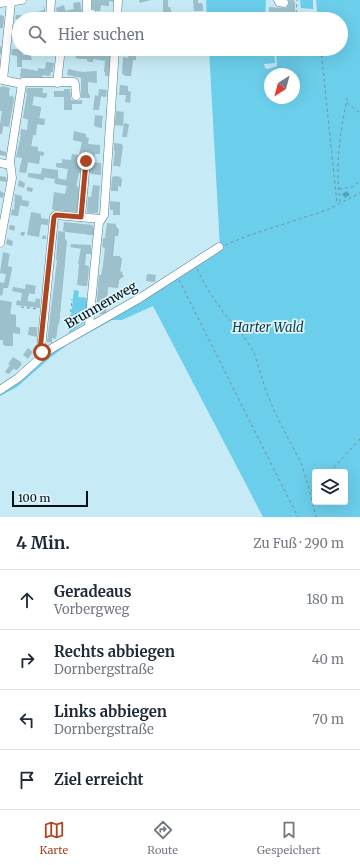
<!DOCTYPE html>
<html lang="de">
<meta charset="utf-8">
<style>
:root{--surface:#fff;--page:#f2f2f3;--text:#1f2937;--muted:#747a83;--line:#e0e1e3;--accent:#ad4620}
body{margin:0;font-family:Merriweather,serif;background:var(--page);color:var(--text)}
.controls{position:absolute;right:12px;bottom:12px;display:grid;overflow:hidden;border-radius:4px;box-shadow:0 4px 16px #0002}
.controls button{width:36px;height:36px;display:grid;place-items:center;padding:0;border:0;border-bottom:1px solid var(--line);background:var(--surface);color:var(--text);font:20px sans-serif}
.compass{position:absolute;left:264px;top:68px;width:36px;height:36px;border-radius:50%;background:var(--surface);box-shadow:0 4px 16px #0002;rotate:216deg}
.scale{position:absolute;left:12px;bottom:10px;width:76px;box-sizing:border-box;padding-left:4px;border:2px solid #030e12;border-top:0;font-size:11px;line-height:14px;white-space:nowrap;color:#030e12;-webkit-text-stroke:3px #dff5fc;paint-order:stroke}
.stop{position:absolute;width:12px;height:12px;margin:-9px;border:3px solid #ad4620;border-radius:50%;background:#fff}
.stop.end{background:#ad4620;border-color:#fff;box-shadow:0 1px 4px #0008}
.list{margin:0;padding:0;list-style:none}
h2{display:flex;justify-content:space-between;align-items:center;height:52px;margin:0;padding:0 16px;font-size:17px}
h2 small{font-size:13px;font-weight:400;color:var(--muted)}
.list li{display:grid;grid-template-columns:26px 1fr auto;gap:12px;align-items:center;box-sizing:border-box;height:60px;padding:0 16px;border-top:1px solid var(--line)}
.list b{display:block;font-size:15px;white-space:nowrap}
.list p{margin:0;font-size:13px;white-space:nowrap;color:var(--muted)}
.list em{font-size:13px;font-style:normal;color:var(--muted)}
.icon{flex:none;width:22px;height:22px;fill:none;stroke:currentColor;stroke-width:2;stroke-linecap:round;stroke-linejoin:round}
.map{position:relative;flex:none;width:360px;height:517px;overflow:hidden}
.search{position:absolute;background:var(--surface);box-shadow:0 4px 16px #0002;left:12px;right:12px;top:12px;height:44px;display:flex;align-items:center;gap:10px;box-sizing:border-box;padding:0 14px;border-radius:22px;color:var(--muted);font-size:15px}
.sheet{height:292px;background:var(--surface)}
nav{display:flex;justify-content:space-around;align-items:center;box-sizing:border-box;height:56px;border-top:1px solid var(--line);background:var(--surface);font-size:11px;color:var(--muted)}
nav a{display:grid;justify-items:center;gap:2px}
nav .on{color:var(--accent)}
.map>svg:first-child{display:block}
.green{fill:#6bceeb;fill-rule:evenodd}
.shadow{fill:#0003}
.building{fill:#9cc0cc}
.lines{fill:none;stroke-linecap:round;stroke-linejoin:round}
.minor-casing{stroke:#5b7d88;stroke-width:9}
.path{stroke:#77929b;stroke-width:1;stroke-dasharray:3 3;stroke-linecap:butt}
.minor{stroke:#fff;stroke-width:8}
.route{stroke:#ad4620;stroke-width:5}
.labels{text-anchor:middle;dominant-baseline:central;stroke-width:3.5;stroke-linejoin:round;paint-order:stroke}
.street-label{font-size:13px;fill:#030e12;stroke:#dff5fc}
.park-label{font-size:13px;font-style:italic;fill:#0e3e4b;stroke:#dff5fc}
</style>
<div class="map">
<svg width="360" height="517" viewBox="0 0 360 517">
<rect width="100%" height="100%" fill="#c6ebf7"/>
<g class="green">
<path d="M206,0h60l-1,19h-58z"/>
<path d="M300,0h13v9l-12,-1z"/>
<path d="M316,0h44v517h-97l-110,-211 -31,14h-10l-45,25 -16,12 -34,30 -17,9v-3l41,-33 179,-112 -11,-199h65l1,14 -11,1 1,4 3,1 9,-3 -1,-17h65v-30h-23zM270,74h24v24h-24zM315,472h30v30h-30z"/>
<path d="M74,290l5,1 -1,6 10,1 -2,24 -17,11z"/>
</g>
<g class="shadow">
<path d="M93,0h20v2l-4,-1v5l-8,-1 -1,6 -6,-2z"/>
<path d="M139,0h12l-11,3z"/>
<path d="M164,0h4v8l3,1v3h-7z"/>
<path d="M194,0h4v4l5,1v6l-8,-1z"/>
<path d="M294,1l1,1v17l-23,-1 14,-9z"/>
<path d="M80,3l2,12 -9,2 -1,-2 -16,4 1,-2h2l5,-10 2,5 9,-2z"/>
<path d="M0,15l4,1 -1,12h-3z"/>
<path d="M0,46l2,1 -1,8 -1,-1z"/>
<path d="M62,49l40,3v-3h9l-2,28 -3,-2v-14l-13,-2v3h-4l-1,-3h-10l-1,-3 -9,-1v1l-6,-5z"/>
<path d="M130,49h6v11h-3l-2,16h-6l-2,-2 6,-15z"/>
<path d="M22,50l1,6h8l1,4h-10v7h-3l-1,-11 -6,-1z"/>
<path d="M53,64v8h-2l-1,4 -7,-1 -1,2h-21l25,-7z"/>
<path d="M96,72l1,11 -9,-1v12l2,1v3h-7l-1,-20 -14,-3z"/>
<path d="M0,87l9,1v9l5,2 -5,28 -6,-1 -1,8h-2v-8l3,-15h-3z"/>
<path d="M42,88l1,6 4,1 -1,3 -12,-2 -2,10 9,2 -2,11 6,2 -1,4 -7,-1 -1,11h-3l-2,12 7,1v4l6,1 -1,3 -3,-1 -1,9 -11,-2 -2,11 -5,-1 8,-52 -5,-2 4,-25z"/>
<path d="M106,91v6l-5,-1 -2,14h-4l4,-13z"/>
<path d="M102,117v11l-6,-1 -1,-1z"/>
<path d="M75,133l11,2v14l13,-3v8h-4l-1,6 -5,-4 -7,3 -2,14h-1l-3,14 3,1 -2,24 -23,-2 -1,-1 13,-14 2,-9 -12,-2v-5l-12,-2v3l-14,-3 28,-6v8l9,2 2,-12 -12,-2 23,-11 2,-14 -8,-2z"/>
<path d="M115,144l8,2 -3,21 -6,-2 2,-14z"/>
<path d="M0,150l6,2v4l-6,-1z"/>
<path d="M101,164v11l-9,-1 -1,-1z"/>
<path d="M0,176l6,1 1,5 -7,-1z"/>
<path d="M113,178l9,1 -1,8 -3,-1v5h-5z"/>
<path d="M19,180l6,3 -1,5 -6,-2z"/>
<path d="M27,187l6,1 -1,4 -5,-1z"/>
<path d="M99,187l-1,26h-9l3,-15z"/>
<path d="M0,191l4,2 -1,5 -3,-1z"/>
<path d="M347,191l3,4 -5,3 -3,-4z"/>
<path d="M22,196v5l7,2 -1,4 -8,-2 -2,11 -5,-1 -1,-1z"/>
<path d="M41,215v4l8,1 -1,5 -7,-1 -2,13 -10,-2 -1,-1z"/>
<path d="M10,225l5,1 -1,5 -5,-2z"/>
<path d="M115,225l4,5 -1,6h-3l-2,21h7l2,2 -2,13 4,4 -5,4 -1,8 -10,-1 -2,27h-7l-2,-2 7,-47 1,-16 -2,-2 2,-8z"/>
<path d="M92,226l2,2 -1,7 -27,-3 -2,-1z"/>
<path d="M21,232h4l-1,4 -4,-1z"/>
<path d="M59,232l6,1v7l2,1 -8,83h-1l-2,15 -4,-1v5l-4,-1 10,-81 -1,-1z"/>
<path d="M43,235l3,1v3h-4z"/>
<path d="M7,239l6,2 -1,5 -6,-2z"/>
<path d="M91,246v8h-5l-1,13 4,1 -2,18 -8,-1 1,-20 -1,-1 3,-15 -11,-2z"/>
<path d="M9,254l-1,13 4,2 -4,19h-8v-5l5,1 2,-10 -6,-1z"/>
<path d="M35,287v7l-6,-1 -2,9 9,1 4,-3v8l-22,-3 3,-3 2,-9 -10,-2h13z"/>
<path d="M0,310l10,1 1,4 5,1v12h4v6l-7,-1v13h-8l-1,-6h-4z"/>
<path d="M37,328v9l-8,-2z"/>
<path d="M13,358l9,6 -5,6 -3,-2 -5,6 -3,-2 5,-7z"/>
</g>
<g class="building">
<path d="M92,0h17v6l-9,-1v6h-4l-4,-3z"/>
<path d="M163,0h4l1,7h2v5h-7z"/>
<path d="M193,0h4v3h5l1,8h-9z"/>
<path d="M288,0h6l-1,18 -18,-1v2h-6v-12l17,1 3,-4z"/>
<path d="M80,2l2,12 -10,2 -1,-2 -13,4 -2,-10 8,-3 1,6 9,-2 -1,-6z"/>
<path d="M44,6l1,2v11h-2v-2l-7,2 -2,-6 10,-3z"/>
<path d="M16,15l14,1v3h-15z"/>
<path d="M12,49h11l-1,6h9v5l-9,-1 -1,8h-4v-12h-6z"/>
<path d="M61,49h23l17,2v-2h8l-1,27h-3v-4h-1l1,-12 -13,-1v2h-5v-2l-12,-1 1,-2 -9,-2v2l-2,-1 -4,-3z"/>
<path d="M129,49h5v10l-3,-1 -2,17 -7,-1 1,-17 5,1z"/>
<path d="M46,62l8,1 -2,9 -2,-1v5l-8,-2v2l-22,1 1,-9 17,3v-3l7,1z"/>
<path d="M68,69l14,3 15,-1 -1,11h-8l-1,11h2v5h-8v-21l-14,-2z"/>
<path d="M120,85l8,1v5l3,1 -1,11 -5,-1 1,-7h-7z"/>
<path d="M2,86l8,2 -2,7 6,2 -6,29 -8,-1 2,-14h-2v-17z"/>
<path d="M27,88h16l-1,5h5l-1,5 -13,-2 -1,9 9,2 -2,11 6,1 -1,6 -7,-1 -2,11h-2l-2,11 7,1v4l6,1 -1,4 -3,-1 -1,9 -11,-2 -2,11 -7,-1 3,-14 -6,-1 5,-22 -1,-1 1,-5 6,1 1,-11 -5,-1 4,-25h-1z"/>
<path d="M64,89h6l1,11 5,1 6,-1v4h-10v6h-8v-13h-10v-6h10z"/>
<path d="M99,89l8,1 -1,7 -5,-1 -3,14h-5l2,-15 3,1z"/>
<path d="M116,111l8,1 -1,14 -8,-1z"/>
<path d="M95,115l8,1 -2,11 -7,-1z"/>
<path d="M124,123l5,1 -2,13h-5z"/>
<path d="M74,131l12,3v3l3,1 -1,6 12,1v9l-6,-1v7h-3l-4,-4 -6,2 -2,15 -1,-1 -2,14h2l-2,25 -24,-2 2,-17 11,2 2,-9 -13,-2 1,-4 -12,-2v3l-15,-3v-4l13,1 1,-6 16,2 -1,8 9,2 2,-11 -12,-2v-4h6v-4l9,1 1,-6 7,1 3,-13 -9,-2z"/>
<path d="M114,143l8,1 -2,22h-7l2,-15h-1z"/>
<path d="M91,162l10,1 -1,11 -10,-1z"/>
<path d="M116,176l5,1 -1,9h-2l-1,5h-6l1,-14z"/>
<path d="M93,185l7,1 -3,27 -10,-1 1,-15h3z"/>
<path d="M15,194l7,2 -1,4 8,1 -1,5 -8,-1 -2,11 -7,-1 1,-6 2,1z"/>
<path d="M110,201l10,1v13h-7v-5h-3z"/>
<path d="M31,212l10,2 -1,4 8,1v6l-8,-1 -2,12 -11,-1z"/>
<path d="M64,222l29,3 -1,10 -29,-4z"/>
<path d="M107,223l9,1 -1,3h2l-1,8 -2,-1 -3,22h9l-1,14 4,3 -6,5v9l-10,-1 -3,26 -2,1h-6l3,-38h2l2,-10 2,-17 -3,-1 1,-9h2z"/>
<path d="M58,231l7,1 -1,7h2l-2,22h1l-6,62h-1l-2,15h-4l-1,4h-4l10,-82h-1z"/>
<path d="M71,244l20,1 -1,9 -5,-1 -1,12 5,1 -3,20 -9,-1 2,-21h-1l3,-16 -11,-1z"/>
<path d="M3,252l7,2 -3,12 5,1 -4,20 -4,-1 -2,10 -2,-1v-13l4,1 2,-9 -6,-1z"/>
<path d="M147,274l9,1 -1,7 -9,-1z"/>
<path d="M26,284l10,2 -2,8 -5,-1 -2,8 8,1 1,-4 4,1v9l-24,-3 1,-5 4,1 1,-8 -10,-2 1,-4 12,2z"/>
<path d="M0,300l12,2 -2,12 6,1 -1,12h4v6h-6v13l-10,-1v-6h-3z"/>
<path d="M29,327h8v9l-9,-1z"/>
<path d="M28,348l5,4 -5,7 -5,-4z"/>
<path d="M13,357l8,5 -5,8 -3,-2 -5,6 -3,-2 5,-7 -2,-1z"/>
</g>
<g class="lines">
<defs>
<g id="minor">
<path d="M87,0v13l5,1"/>
<path d="M278,0l1,2 5,1"/>
<path d="M11,2l-8,78 19,4 1,-2h51l1,2 1,12"/>
<path d="M0,3l22,-3"/>
<path d="M50,19l1,-19"/>
<path d="M117,19l1,-19"/>
<path d="M57,83l3,-26"/>
<path d="M0,163l10,2"/>
<path d="M81,217l5,-56"/>
<path d="M0,243l12,-65 -2,-17 12,-77"/>
<path d="M89,326l8,-85 2,-18 5,-8 11,-166"/>
<path d="M43,355l-2,-6 13,-132 2,-2 45,4"/>
<path d="M0,390l18,-12 31,-28 91,-52 79,-51"/>
</g>
</defs>
<use href="#minor" class="minor-casing"/>
<g class="path">
<path d="M295,19l1,-2 1,-17"/>
<path d="M321,49l16,155"/>
<path d="M347,103l13,10"/>
<path d="M339,189l13,-2 8,-6"/>
<path d="M340,202c-5,-35 0,-72 8,-107"/>
<path d="M225,245l22,-9 80,-26 33,-17"/>
<path d="M197,269l11,21 15,22 19,22 12,18 11,36 10,25 27,52 8,27 6,25"/>
<path d="M179,280l119,237"/>
<path d="M21,307l17,2"/>
<path d="M69,330l3,-31"/>
<path d="M330,472l30,-33"/>
<path d="M311,491l4,-4"/>
</g>
<use href="#minor" class="minor"/>
</g>
<g class="lines">
<path class="route" d="M42,352l-2,-2 14,-133 2,-2 25,2 5,-56"/>
</g>
<g class="labels">
<g class="street-label">
<text transform="translate(101 305) rotate(-30)">Brunnenweg</text>
</g>
<g class="park-label">
<text x="268" y="327">Harter Wald</text>
</g>
</g>
</svg>
<div class="controls">
<button><svg class="icon" aria-label="layers" viewBox="0 0 24 24"><path d="M12 4l9 5-9 5-9-5zM3 14l9 5 9-5"/></svg></button>
</div>
<svg class="compass" viewBox="-18 -18 36 36"><path d="M0-13l5 13h-10z" fill="#e53935"/><path d="M0 13l5-13h-10z" fill="#747a83"/></svg>
<div class="scale">100 m</div>
<div class="stop" style="left:42px;top:352px"></div>
<div class="stop end" style="left:86px;top:161px"></div>
<div class="search"><svg class="icon" aria-label="search" viewBox="0 0 24 24"><circle cx="10" cy="10" r="6"/><path d="M15 15l6 6"/></svg>Hier suchen</div>
</div>
<section class="sheet">
<h2>4 Min.<small>Zu Fuß · 290 m</small></h2>
<ul class="list">
<li><svg class="icon" aria-label="ahead" viewBox="0 0 24 24"><path d="M12 20V5M6 11l6-6 6 6"/></svg><div><b>Geradeaus</b><p>Vorbergweg</p></div><em>180 m</em></li>
<li><svg class="icon" aria-label="right" viewBox="0 0 24 24"><path d="M7 20v-9h11M14 6l5 5-5 5"/></svg><div><b>Rechts abbiegen</b><p>Dornbergstraße</p></div><em>40 m</em></li>
<li><svg class="icon" aria-label="left" viewBox="0 0 24 24"><path d="M17 20v-9H6M10 6l-5 5 5 5"/></svg><div><b>Links abbiegen</b><p>Dornbergstraße</p></div><em>70 m</em></li>
<li><svg class="icon" aria-label="arrive" viewBox="0 0 24 24"><path d="M6 21V4h12l-3 4 3 4H6"/></svg><div><b>Ziel erreicht</b></div></li>
</ul>
</section>
<nav>
<a class="on"><svg class="icon" aria-label="map" viewBox="0 0 24 24"><path d="M3 6l6-2 6 2 6-2v14l-6 2-6-2-6 2zM9 4v14M15 6v14"/></svg>Karte</a>
<a><svg class="icon" aria-label="directions" viewBox="0 0 24 24"><path d="M12 3l9 9-9 9-9-9zM9 14v-3h6M13 9l2 2-2 2"/></svg>Route</a>
<a><svg class="icon" aria-label="saved" viewBox="0 0 24 24"><path d="M7 4h10v16l-5-4-5 4z"/></svg>Gespeichert</a>
</nav>
